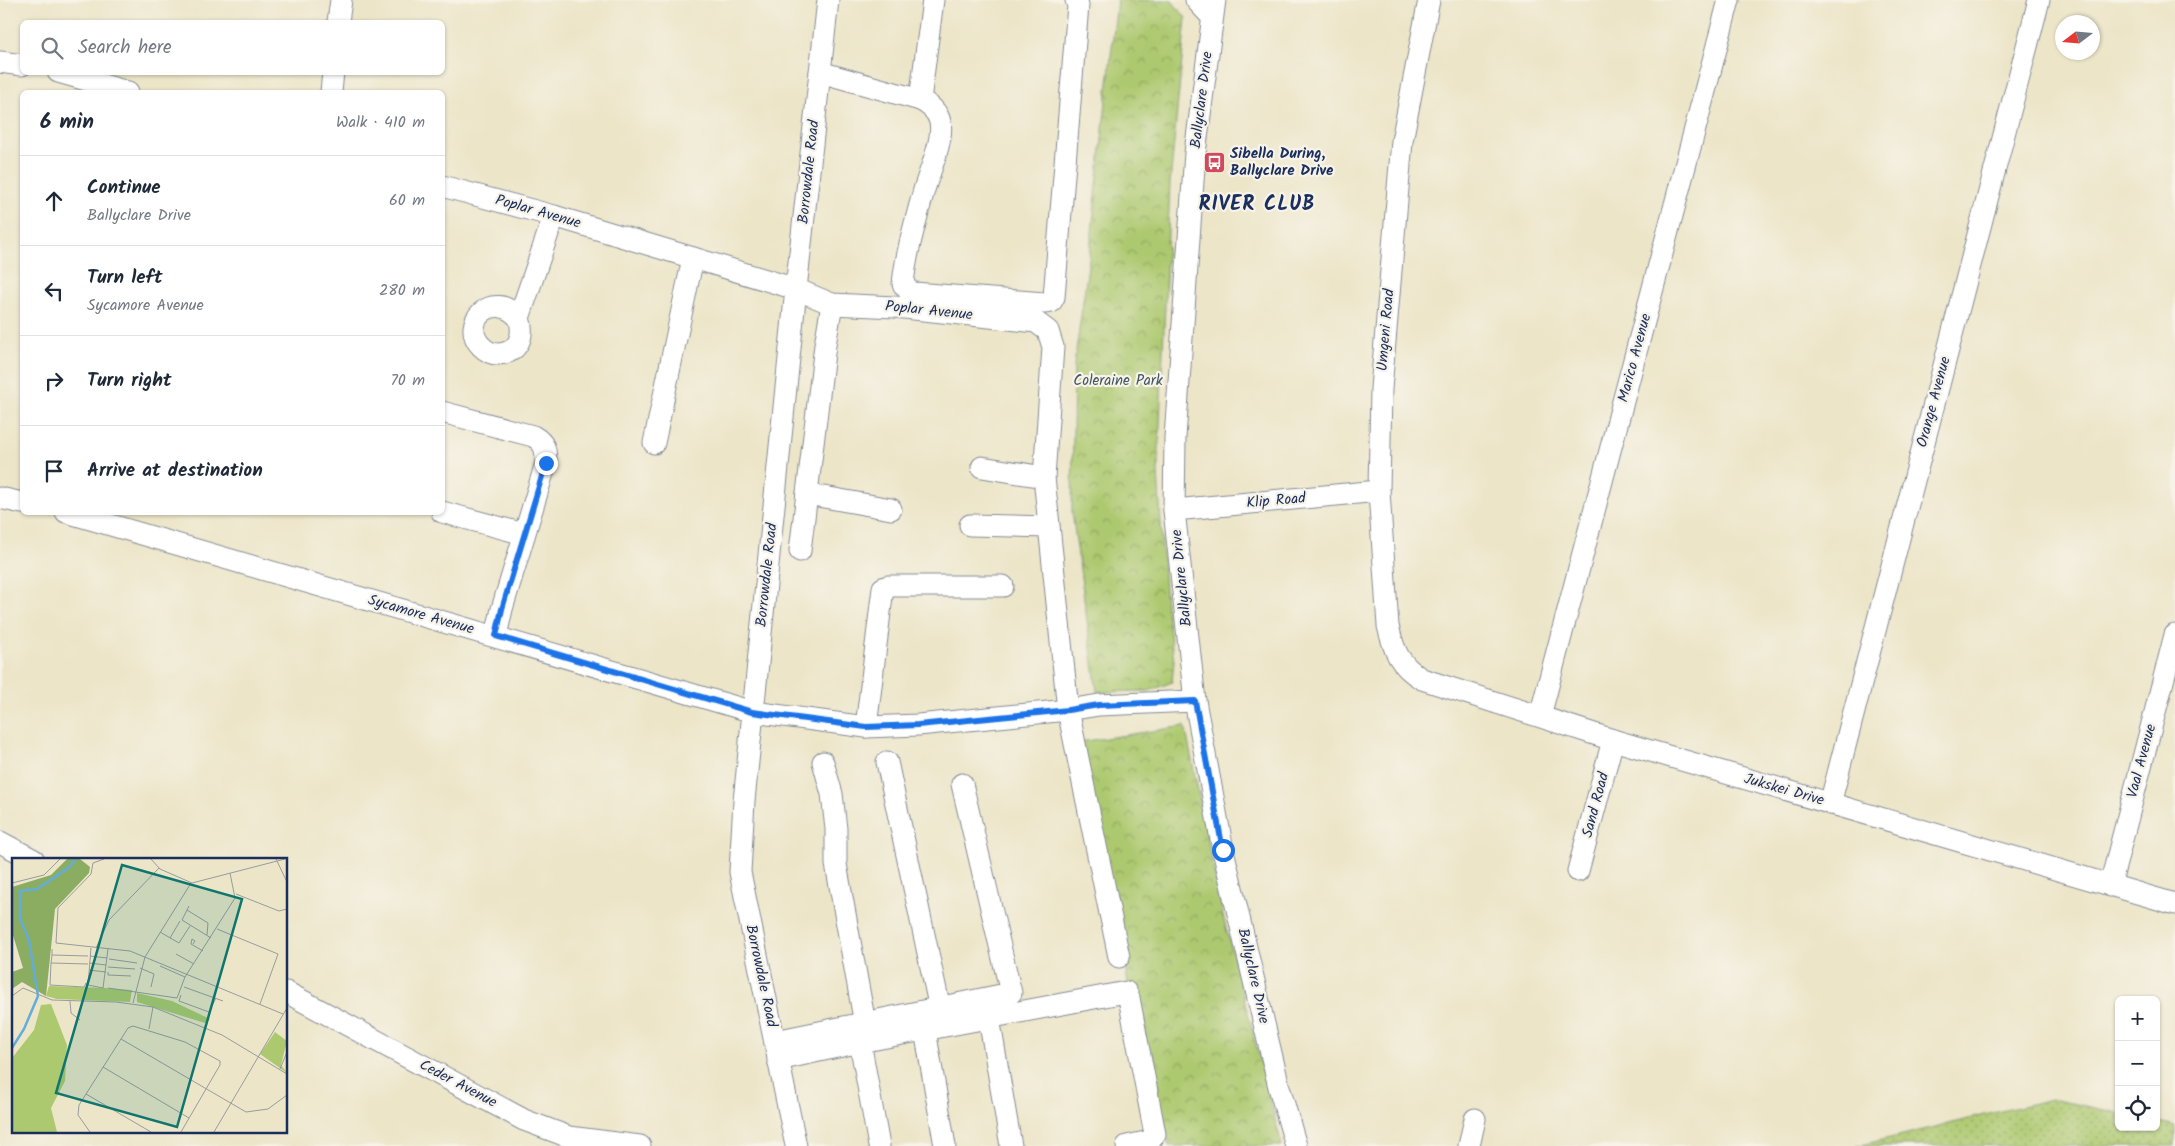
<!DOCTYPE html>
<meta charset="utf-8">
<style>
:root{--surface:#fff;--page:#f2f2f3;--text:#1f2937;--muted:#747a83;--line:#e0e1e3}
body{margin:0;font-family:Kalam,sans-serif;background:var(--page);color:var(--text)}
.controls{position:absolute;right:15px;bottom:15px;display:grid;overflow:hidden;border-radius:8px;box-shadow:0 1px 4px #0004}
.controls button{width:45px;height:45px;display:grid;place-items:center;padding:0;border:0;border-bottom:1px solid var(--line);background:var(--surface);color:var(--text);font:25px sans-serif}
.compass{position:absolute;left:2055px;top:15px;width:45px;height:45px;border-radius:50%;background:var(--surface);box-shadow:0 1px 4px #0004;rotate:254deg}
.stop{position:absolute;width:15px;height:15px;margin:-11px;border:4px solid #1a73e8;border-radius:50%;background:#fff}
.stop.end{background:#1a73e8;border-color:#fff;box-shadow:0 1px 5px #0008}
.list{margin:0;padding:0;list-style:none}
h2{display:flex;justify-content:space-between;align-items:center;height:65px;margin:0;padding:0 20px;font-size:21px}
h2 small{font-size:16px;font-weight:400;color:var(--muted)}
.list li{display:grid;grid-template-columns:32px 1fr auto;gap:15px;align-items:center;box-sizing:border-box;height:90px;padding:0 20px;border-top:1px solid var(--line)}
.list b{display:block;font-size:19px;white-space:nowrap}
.list p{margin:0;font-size:16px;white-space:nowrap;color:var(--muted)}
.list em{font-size:16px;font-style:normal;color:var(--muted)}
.icon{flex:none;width:28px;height:28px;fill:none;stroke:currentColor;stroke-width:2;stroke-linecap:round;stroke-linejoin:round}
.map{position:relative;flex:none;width:2175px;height:1146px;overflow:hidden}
.search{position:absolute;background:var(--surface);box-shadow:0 1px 4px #0004;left:20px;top:20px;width:425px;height:55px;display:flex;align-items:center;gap:12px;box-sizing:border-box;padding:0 18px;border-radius:8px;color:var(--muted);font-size:19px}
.panel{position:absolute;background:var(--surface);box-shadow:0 1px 4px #0004;left:20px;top:90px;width:425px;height:425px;border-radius:8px}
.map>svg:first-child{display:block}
.grass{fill:url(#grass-dots);stroke:#647c66}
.park{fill:url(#park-crowns);stroke:#647c66}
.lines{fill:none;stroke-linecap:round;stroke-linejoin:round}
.minor-casing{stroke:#848a93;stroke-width:23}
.minor{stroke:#fff;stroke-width:21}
.route{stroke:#1a73e8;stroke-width:6}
.labels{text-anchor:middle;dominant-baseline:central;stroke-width:4.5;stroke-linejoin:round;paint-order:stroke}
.street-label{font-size:15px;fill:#1b2f5e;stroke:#f7f3e8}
.poi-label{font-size:15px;font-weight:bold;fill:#1b2f5e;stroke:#f7f3e8;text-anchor:start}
.park-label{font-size:15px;fill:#405662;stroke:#f7f3e8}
.district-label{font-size:20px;font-weight:bold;letter-spacing:1px;fill:#1b2f5e;stroke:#f7f3e8}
.inset-river{fill:none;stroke:#62addb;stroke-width:2.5}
.inset-road{fill:none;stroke:#989c9e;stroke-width:1}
.view{fill:#0f766e;fill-opacity:0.15;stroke:#0f766e;stroke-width:2.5}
.inset-edge{fill:none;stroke:#1b2f5e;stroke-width:2.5}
</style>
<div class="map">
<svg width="2175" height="1146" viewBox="0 0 2175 1146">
<defs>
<pattern id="grass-dots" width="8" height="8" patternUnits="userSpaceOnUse" patternTransform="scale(1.25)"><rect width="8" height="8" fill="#adc96f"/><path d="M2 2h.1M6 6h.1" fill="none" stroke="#8ca45e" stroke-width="1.8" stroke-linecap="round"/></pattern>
<pattern id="park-crowns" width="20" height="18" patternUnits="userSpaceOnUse" patternTransform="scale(1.25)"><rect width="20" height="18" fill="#adc96f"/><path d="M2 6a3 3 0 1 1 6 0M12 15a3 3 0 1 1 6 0" fill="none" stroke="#8ca45e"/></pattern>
</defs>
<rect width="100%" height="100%" fill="#f7f3e8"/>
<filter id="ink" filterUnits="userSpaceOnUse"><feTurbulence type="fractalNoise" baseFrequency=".02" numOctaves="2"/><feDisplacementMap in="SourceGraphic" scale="10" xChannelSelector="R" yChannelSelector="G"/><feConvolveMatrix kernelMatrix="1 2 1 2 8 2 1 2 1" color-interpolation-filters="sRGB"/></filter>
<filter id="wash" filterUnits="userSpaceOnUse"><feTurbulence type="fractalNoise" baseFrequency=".0096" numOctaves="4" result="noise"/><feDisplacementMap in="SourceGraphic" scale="20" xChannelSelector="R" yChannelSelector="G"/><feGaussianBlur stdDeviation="1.12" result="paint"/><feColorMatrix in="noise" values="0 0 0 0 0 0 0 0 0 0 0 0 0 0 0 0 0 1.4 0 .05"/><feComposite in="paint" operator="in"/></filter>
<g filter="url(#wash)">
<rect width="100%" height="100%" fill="#ece5c8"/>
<path class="grass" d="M2051,1099l68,14v14h37v-6l19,5v20h-318z"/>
<g class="park">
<path d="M1117,0h54l15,18 -16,165 -12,289 8,135 8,54 -2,21 -23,9 -52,1 -25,-180 2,-147 15,-106z"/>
<path d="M1185,726l38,190 59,230h-113l-42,-168 -47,-236z"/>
</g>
</g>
<g filter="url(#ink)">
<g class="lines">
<defs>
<g id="minor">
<path d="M933,0l-13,100c9,4 18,12 20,22 4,18 -11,50 -16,68 -8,30 -18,63 -21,94l6,7 5,2 130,10 7,-1 3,-5 24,-292 -2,-5"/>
<path d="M1196,0l16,17"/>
<path d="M1215,0l-20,153 -20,285 -1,72 21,191 28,149 56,237 17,59"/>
<path d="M1429,0l-27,141 -21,248 -2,102 9,135c6,25 11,39 34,53l191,61 562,164"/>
<path d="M338,22l3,-22"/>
<path d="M0,62l22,3"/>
<path d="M58,72l70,20"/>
<path d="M820,72l100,28"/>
<path d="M331,92l2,-20"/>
<path d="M442,186l112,30 242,73 36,15 63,3 141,15 12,9 5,16 -9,130 24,233 51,247"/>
<path d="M519,318c-26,-30 -60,5 -38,28 5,5 11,8 17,8 21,-1 27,-19 21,-36l35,-102"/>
<path d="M442,412l91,24c12,7 13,13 13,27l-44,146 -6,27"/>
<path d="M654,443l39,-185"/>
<path d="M982,467l62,10"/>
<path d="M807,494l84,15"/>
<path d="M0,498l22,5"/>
<path d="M1174,510l205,-19"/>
<path d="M66,512l687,200 113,15 52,-2 150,-15 31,-5 96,-4"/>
<path d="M442,512l82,22"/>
<path d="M970,525l79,2"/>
<path d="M800,551l25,-206 7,-41"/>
<path d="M1540,716l189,-716"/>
<path d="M866,727l17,-139 5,-2h115"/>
<path d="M823,762l9,32 4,35v35l29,160"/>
<path d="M887,762l53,247"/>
<path d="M1830,804l209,-804"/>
<path d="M0,842l34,18"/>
<path d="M1578,871l35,-131"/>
<path d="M2110,886l65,-251"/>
<path d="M286,992l238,128 45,17 71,9"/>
<path d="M989,1018l22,128"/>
<path d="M925,1030l20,116"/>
<path d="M775,1041l236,-48 -49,-209"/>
<path d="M860,1042l19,104"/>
<path d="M778,1060l82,-18 266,-50 3,6 26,136 -5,7 -23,5"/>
<path d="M796,1146l-56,-274 4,-71 52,-512 32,-289"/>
<path d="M1469,1146l6,-27"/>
</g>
</defs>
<use href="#minor" class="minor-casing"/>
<use href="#minor" class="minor"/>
</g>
</g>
<g class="lines" filter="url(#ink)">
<path class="route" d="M546,463l-44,146 -6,27 256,76 114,15 52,-2 150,-15 31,-5 96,-4 28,149"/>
</g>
<defs>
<symbol id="bus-square" viewBox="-11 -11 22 22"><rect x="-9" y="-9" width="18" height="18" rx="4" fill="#d1495b" stroke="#f7f3e8"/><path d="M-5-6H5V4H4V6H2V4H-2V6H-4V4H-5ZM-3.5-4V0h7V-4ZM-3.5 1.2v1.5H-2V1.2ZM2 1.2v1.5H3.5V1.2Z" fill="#fff"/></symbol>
</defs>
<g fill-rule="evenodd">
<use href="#bus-square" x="1202" y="150" width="25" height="25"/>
</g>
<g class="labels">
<g class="street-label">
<text transform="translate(1202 100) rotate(-83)">Ballyclare Drive</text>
<text transform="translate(809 172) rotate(-84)">Borrowdale Road</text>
<text transform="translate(538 212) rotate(16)">Poplar Avenue</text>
<text transform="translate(929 311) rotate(6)">Poplar Avenue</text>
<text transform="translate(1386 330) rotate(-85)">Umgeni Road</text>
<text transform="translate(1635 358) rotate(-75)">Marico Avenue</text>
<text transform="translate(1934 402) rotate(-75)">Orange Avenue</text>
<text transform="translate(1276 501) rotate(-5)">Klip Road</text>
<text transform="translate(767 575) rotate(-84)">Borrowdale Road</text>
<text transform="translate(1182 578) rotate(-96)">Ballyclare Drive</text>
<text transform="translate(421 615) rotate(16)">Sycamore Avenue</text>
<text transform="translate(2142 761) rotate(-75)">Vaal Avenue</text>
<text transform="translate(1784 790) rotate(16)">Jukskei Drive</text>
<text transform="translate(1596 805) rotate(-75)">Sand Road</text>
<text transform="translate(761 976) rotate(78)">Borrowdale Road</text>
<text transform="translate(1253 976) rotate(77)">Ballyclare Drive</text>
<text transform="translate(458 1084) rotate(28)">Ceder Avenue</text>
</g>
<g class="poi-label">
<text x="1230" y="154">Sibella During,<tspan x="1230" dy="17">Ballyclare Drive</tspan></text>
</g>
<g class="park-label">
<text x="1118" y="381">Coleraine Park</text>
</g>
<g class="district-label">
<text x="1257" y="205">RIVER CLUB</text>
</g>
</g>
<g transform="translate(12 858)">
<rect width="275" height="275" fill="#ece5c8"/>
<path d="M39,146l16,41 -2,36 -14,27 6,24h-45v-74l22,-28 7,-25z" fill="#adc96f"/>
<path d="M55,1h13l10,8 -1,6 -34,36 -9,87 -24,-14 -10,7v-17l11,-4 -11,-36v-45l39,-12z" fill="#8aad62"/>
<path d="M37,128l57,2 26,2 -2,12 -73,-3 -11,-3zM125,135l35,8 38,18 -5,4 -68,-21zM263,174l12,9 -6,24 6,8 -27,-19z" fill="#adc96f"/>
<path class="inset-river" d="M0,190l12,-19 14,-33 -9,-56 -9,-21v-28l17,-2 31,-21 8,-9"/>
<path class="inset-road" d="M92,1l-11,4 -2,11 -33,34 -2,35 74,8 153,63M139,1l9,10 32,14 93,-24M264,1l11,23M0,25l32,-8 16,-16M224,36l43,17 8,-2M177,48l-7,14 29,18M175,52l21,13 -1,12M205,71l61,25 -18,50M148,74l19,11 11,-17M158,80l10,-17M181,86l2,-3 -3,-2 -1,5 12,7M79,90l-3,37 15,3 5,-39M84,90l13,-28 50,-52M40,91v6l36,1M164,96l18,10M40,97l-1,8 37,1M78,98l17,2M97,101l28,4M39,105l-1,22 34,2 2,-4M77,105l17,2M148,108l25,11M96,109l27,2M128,110l14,6 -3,13M77,112l17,2M96,114v3l23,1M172,129l39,14M96,130l69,10 8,-21 50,-79 -5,-25M169,137l-2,6 30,11 7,-14M0,138l11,-8 29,12 64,2 37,5 69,28 65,39M58,143l1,12 9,7M121,145l12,-46 46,-74M137,171l4,-22M109,181l125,73 22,-3 19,-14M91,209l86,51M268,211l7,-17M74,236l65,38M78,274l-12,-17 1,-10 49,-77 5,-2 52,16 35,19v4l-39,67M202,274l73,-124"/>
<path class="view" d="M110,7l120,34 -65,228 -121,-34z"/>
<rect width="275" height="275" class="inset-edge"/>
</g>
</svg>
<div class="controls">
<button>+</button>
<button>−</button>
<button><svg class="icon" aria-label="locate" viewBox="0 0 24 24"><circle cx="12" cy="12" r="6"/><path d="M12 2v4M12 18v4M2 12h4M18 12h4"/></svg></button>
</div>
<svg class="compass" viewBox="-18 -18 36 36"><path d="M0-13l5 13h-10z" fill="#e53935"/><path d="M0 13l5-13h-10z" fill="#747a83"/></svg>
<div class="stop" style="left:1223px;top:850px"></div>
<div class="stop end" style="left:546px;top:463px"></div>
<div class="search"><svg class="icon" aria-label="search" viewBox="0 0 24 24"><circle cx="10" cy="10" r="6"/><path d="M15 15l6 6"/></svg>Search here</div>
<section class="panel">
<h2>6 min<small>Walk · 410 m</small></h2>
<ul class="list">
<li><svg class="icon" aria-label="ahead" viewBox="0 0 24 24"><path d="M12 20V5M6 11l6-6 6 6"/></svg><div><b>Continue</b><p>Ballyclare Drive</p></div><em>60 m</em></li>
<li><svg class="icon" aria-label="left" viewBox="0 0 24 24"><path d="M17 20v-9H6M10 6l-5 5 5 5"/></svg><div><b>Turn left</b><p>Sycamore Avenue</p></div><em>280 m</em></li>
<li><svg class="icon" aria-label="right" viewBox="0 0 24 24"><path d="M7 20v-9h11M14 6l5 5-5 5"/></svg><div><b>Turn right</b></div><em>70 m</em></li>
<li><svg class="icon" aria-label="arrive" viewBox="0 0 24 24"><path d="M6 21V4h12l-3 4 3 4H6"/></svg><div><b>Arrive at destination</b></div></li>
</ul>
</section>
</div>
